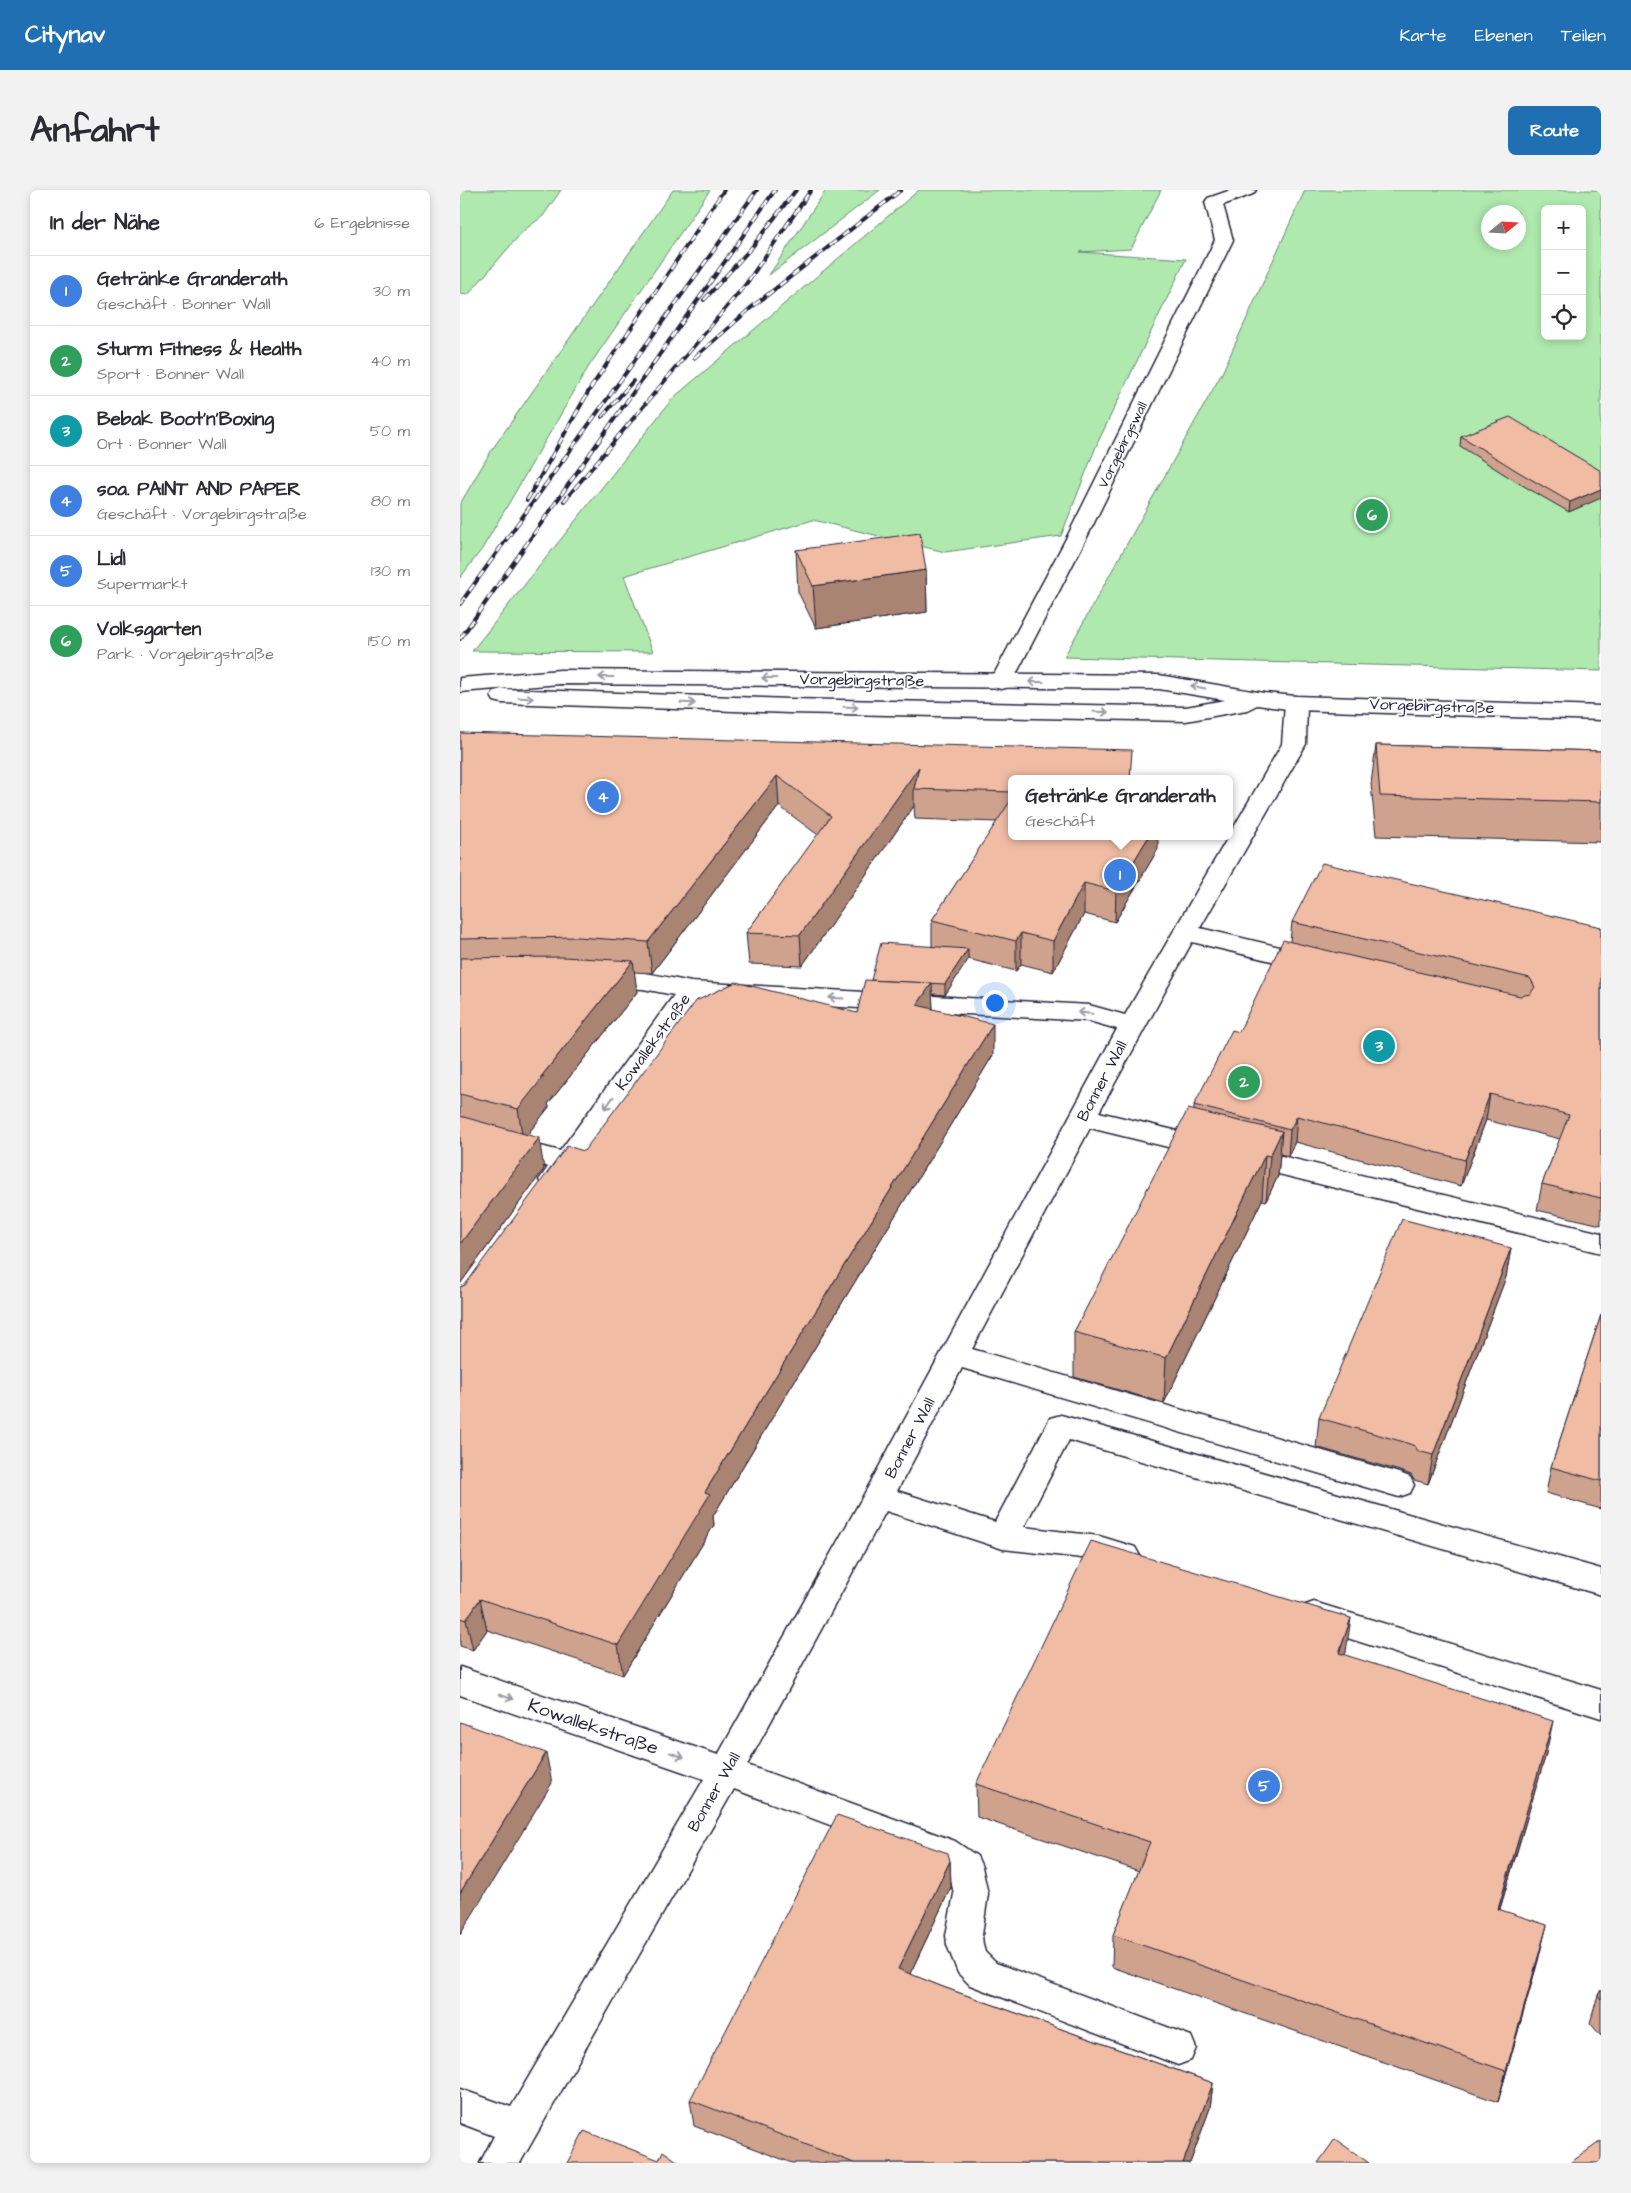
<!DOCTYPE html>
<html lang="de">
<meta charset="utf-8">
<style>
:root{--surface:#fff;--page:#f2f2f3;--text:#2b2b33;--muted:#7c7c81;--line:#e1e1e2;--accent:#1f6fb2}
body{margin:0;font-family:"Architects Daughter",sans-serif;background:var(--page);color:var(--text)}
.controls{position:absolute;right:15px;top:15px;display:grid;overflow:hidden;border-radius:8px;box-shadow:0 2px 8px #0003}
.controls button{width:45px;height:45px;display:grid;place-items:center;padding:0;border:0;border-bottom:1px solid var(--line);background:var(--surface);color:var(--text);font:25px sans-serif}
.compass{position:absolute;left:1021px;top:15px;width:45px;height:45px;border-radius:50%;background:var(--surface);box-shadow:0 2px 8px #0003;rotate:72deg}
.you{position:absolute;left:534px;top:812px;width:18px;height:18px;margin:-12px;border:4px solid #fff;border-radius:50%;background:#1a73e8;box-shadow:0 0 0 8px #1a73e833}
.badge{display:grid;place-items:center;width:32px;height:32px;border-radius:50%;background:var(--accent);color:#fff;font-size:16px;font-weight:700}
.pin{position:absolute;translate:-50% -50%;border:2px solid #fff;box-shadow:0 1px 5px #0006}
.popup{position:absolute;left:548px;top:585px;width:225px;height:65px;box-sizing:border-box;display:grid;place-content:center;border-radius:8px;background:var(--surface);filter:drop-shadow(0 1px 4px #0005);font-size:16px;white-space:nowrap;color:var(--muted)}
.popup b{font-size:19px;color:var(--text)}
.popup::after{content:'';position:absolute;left:50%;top:100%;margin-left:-10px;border:10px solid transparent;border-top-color:var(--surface)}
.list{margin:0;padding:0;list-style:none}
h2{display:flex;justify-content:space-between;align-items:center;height:65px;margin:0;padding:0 20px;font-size:21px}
h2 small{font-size:16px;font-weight:400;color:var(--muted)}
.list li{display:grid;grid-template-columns:32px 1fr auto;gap:15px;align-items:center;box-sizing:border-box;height:70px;padding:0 20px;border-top:1px solid var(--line)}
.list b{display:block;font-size:19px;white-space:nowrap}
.list p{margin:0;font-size:16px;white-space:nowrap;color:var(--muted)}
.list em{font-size:16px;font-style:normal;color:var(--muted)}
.icon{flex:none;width:28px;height:28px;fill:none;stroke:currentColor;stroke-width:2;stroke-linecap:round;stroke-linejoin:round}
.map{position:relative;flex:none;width:1141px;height:1973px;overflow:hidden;border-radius:8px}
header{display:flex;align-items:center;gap:30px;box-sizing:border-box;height:70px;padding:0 25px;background:var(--accent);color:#fff}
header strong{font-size:24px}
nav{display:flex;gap:28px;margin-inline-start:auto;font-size:18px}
.intro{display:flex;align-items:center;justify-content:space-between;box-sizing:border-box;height:120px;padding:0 30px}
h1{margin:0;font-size:35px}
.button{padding:12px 22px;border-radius:8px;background:var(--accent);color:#fff;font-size:18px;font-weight:700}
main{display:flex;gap:30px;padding:0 30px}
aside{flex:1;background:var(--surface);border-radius:8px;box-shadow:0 2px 8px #0003}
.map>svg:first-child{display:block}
.green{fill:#afe9ae;stroke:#688674;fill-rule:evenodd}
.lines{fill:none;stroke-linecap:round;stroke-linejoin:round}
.minor-casing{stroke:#22223b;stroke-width:3}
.major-casing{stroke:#22223b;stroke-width:3}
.minor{fill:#fff;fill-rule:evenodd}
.major{fill:#fff;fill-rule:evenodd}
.rail-casing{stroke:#22223b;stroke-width:4}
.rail{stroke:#fff;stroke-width:2.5;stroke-dasharray:8;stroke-linecap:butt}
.wall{fill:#cfa28d;stroke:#22223b}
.shaded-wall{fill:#a98473;stroke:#22223b}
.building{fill:#f1bca4;stroke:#22223b}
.oneway{stroke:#9c9ca7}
.labels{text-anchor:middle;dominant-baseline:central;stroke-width:4;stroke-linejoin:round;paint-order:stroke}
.far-street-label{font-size:14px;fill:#22223b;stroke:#fff}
.street-label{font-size:16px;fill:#22223b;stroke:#fff}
.near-street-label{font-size:19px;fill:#22223b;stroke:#fff}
</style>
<header>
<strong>Citynav</strong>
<nav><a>Karte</a><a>Ebenen</a><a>Teilen</a></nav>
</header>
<div class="intro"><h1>Anfahrt</h1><a class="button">Route</a></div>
<main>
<aside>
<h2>In der Nähe<small>6 Ergebnisse</small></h2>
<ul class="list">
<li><span class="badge" style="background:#3f7fe0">1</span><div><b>Getränke Granderath</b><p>Geschäft · Bonner Wall</p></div><em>30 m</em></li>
<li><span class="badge" style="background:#2e9e5b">2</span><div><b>Sturm Fitness &amp; Health</b><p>Sport · Bonner Wall</p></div><em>40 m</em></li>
<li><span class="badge" style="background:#0f9aa8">3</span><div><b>Bebak Boot'n'Boxing</b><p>Ort · Bonner Wall</p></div><em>50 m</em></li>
<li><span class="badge" style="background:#3f7fe0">4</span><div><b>soa. PAINT AND PAPER</b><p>Geschäft · Vorgebirgstraße</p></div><em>80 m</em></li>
<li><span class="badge" style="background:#3f7fe0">5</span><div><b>Lidl</b><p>Supermarkt</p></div><em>130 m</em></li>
<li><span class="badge" style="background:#2e9e5b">6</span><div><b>Volksgarten</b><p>Park · Vorgebirgstraße</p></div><em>150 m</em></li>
</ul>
</aside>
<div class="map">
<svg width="1141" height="1973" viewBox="0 0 1141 1973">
<rect width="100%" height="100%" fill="#fff"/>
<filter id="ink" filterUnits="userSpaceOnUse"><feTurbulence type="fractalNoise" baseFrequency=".02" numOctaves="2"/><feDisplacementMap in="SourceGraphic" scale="10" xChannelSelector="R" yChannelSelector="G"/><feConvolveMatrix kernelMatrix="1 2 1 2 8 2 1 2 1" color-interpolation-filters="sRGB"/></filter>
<g filter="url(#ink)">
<g class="green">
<path d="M0,0h101l-18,26 -20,15 -55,64 -8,-1z"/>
<path d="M213,0h37l-121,176 -107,183 -22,29v-74l31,-53z"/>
<path d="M366,0h54l-111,85z"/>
<path d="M459,0h242l-30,59 -51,3 106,7 -89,185 -36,92 -116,16 -132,-32 -189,56 29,76 -181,-1 201,-253z"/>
<path d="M845,0h296v481l-537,-14 158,-284zM1085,19h37v127h-37zM1028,22h30v30h-30z"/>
</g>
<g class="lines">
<defs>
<g id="minor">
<path d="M771,0h25l-3,4 -30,11 10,35 -144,293 -77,149 -3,5 -8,2 -8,-2 -3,-5 79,-149 146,-293 -10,-38 3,-4z"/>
<path d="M836,506l8,2 3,5 -1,41 -106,184 122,29 4,6 -4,6 -9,2 -121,-29 -93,170 502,121v20l-511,-125 -118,221 427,124 11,4 4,8 -4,8 -11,4 -437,-129 -65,123 98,31 55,-104 11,-3 540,154v26l-532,-155 -45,87 75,9 36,11 5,9 -5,9 -11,3 -25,-8 -96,-11 -117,-38 -139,254 208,76 22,15 5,11 6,27 -6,41 1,10 2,7 11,11 195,73 5,12 -5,12 -13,5 -208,-80 -12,-12 -11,-28 -1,-10 8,-41 -4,-18 -19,-13 -197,-74 -214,374h-40l14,-27 -34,-13v-34l51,18 193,-328 -244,-84v-28l258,88 149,-266 250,-460 -28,-8 -391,-22 -135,188 -10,3 -10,-3 -4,-7 9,-13 -88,-24v-18l100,26 114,-156 -31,-6 -45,-2 -9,-2 -4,-6 4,-6c30,-8 72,3 102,9l398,23 36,10 157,-271 3,-41 3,-5z"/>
<path d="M854,1412l287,88v28l-298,-94 -5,-9 5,-9z"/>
</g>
<path id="major" d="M100,480l599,5 105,18 32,3 305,10v14l-305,-10 -39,-5 -10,5 -61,11 -397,-8 -287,-10 -8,-2 -3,-5 3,-5 8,-2 287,10 397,8 39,-7 -66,-11 -599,-5 -100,8v-14z"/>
</defs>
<use href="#minor" class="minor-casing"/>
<use href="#major" class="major-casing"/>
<use href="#minor" class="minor"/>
<use href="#major" class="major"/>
<defs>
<g id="rail">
<path d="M244,110l48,-53 44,-57"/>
<path d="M234,168l58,-51 149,-117"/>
<path d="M142,227l31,-36"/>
<path d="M67,310l63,-111 134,-199"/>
<path d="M104,311l182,-217 65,-94"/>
<path d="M0,414l297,-414"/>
<path d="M0,449l315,-449"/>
</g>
</defs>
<use href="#rail" class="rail-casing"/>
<use href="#rail" class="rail"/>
</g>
<g class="wall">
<path d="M1001,246l140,35 -32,41 -54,-31 -55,-35z"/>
<path d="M336,360l130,20 1,42 -111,16 -18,-36z"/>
<path d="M0,543l551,46v57l147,13 -43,73 -31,-8 -31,58 -32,-8 -5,7 -48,-12 -23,36 -13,-1 1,15 60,46 -221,363 -59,98 1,9 -91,150 -136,-45 -14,20 -13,-4v-359l5,-2 119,-134 273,-138 14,-33 61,-33v-27l65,-98 -82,-3 -1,-13 -112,160 -53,-2 -3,-31 72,-98 -39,-29 -127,167 -18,-1 3,20 -89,112 1,3 -22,28 17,34 -84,115z"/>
<path d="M916,555l225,6v91l-225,-6 -5,-52z"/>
<path d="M832,732l309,5v298l-64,-15 5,-26 18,-45 -74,-19 -25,66 -166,-44 -7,14 -8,-2 -2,22 -12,25 -4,-1 -98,203 -90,-26v-45l120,-222v-5l45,-73 51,-91z"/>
<path d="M1051,1058l-5,29 -78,207 -14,-4 -3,-5 -11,-4 -84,-24 3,-29z"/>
<path d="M1141,1125v194l-55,-16 5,-26z"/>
<path d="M886,1462l-1,3 201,99 -46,155 39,48 -41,145 -386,-135 1,-32 26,-64 -162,-54 -1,-33z"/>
<path d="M490,1671l1,26 -41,87 33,13 270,96 -3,25 -20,55h-398l-98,-37 -4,-26z"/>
<path d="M1141,1800v46l-11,-13 8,-28z"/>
</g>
<g class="shaded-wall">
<path d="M1141,299v9l-32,14 1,-10z"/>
<path d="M466,380l1,42 -111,16 -3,-42z"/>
<path d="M459,577l-5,22v17l-112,160 -2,-31z"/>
<path d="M317,586l2,30 -127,167 -4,-31z"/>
<path d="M689,646h9v13l-43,73 1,-31z"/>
<path d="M624,693v31l-31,58v-31z"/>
<path d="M561,743v31l-5,7v-30z"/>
<path d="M508,759v11l-23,35v-11z"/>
<path d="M173,771l4,31 -89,112 1,3 -26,33 -5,-31 22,-31z"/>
<path d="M472,793l1,31 -16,-9z"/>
<path d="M533,834v31l-221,363 -59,98 1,9 -91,150 -5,-30 87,-153 64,-105z"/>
<path d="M1030,904l-4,26 -25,66 4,-26z"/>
<path d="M837,926l-2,26 -7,14 2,-26z"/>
<path d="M822,941l-4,45 -12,25 4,-45z"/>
<path d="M79,948l5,31 -84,115v-40z"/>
<path d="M805,965l-3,45 -98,203 2,-45z"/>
<path d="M1051,1058l-5,29 -78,207 5,-29z"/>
<path d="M20,1409l7,31 -14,20 -7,-30z"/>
<path d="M891,1428l-5,34 -12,34 5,-33z"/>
<path d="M1093,1531l-7,33 -56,187 8,-32z"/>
<path d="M86,1563l6,30 -92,152v-42z"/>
<path d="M490,1671l1,26 -51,108 -2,-26z"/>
<path d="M1087,1735l-8,32 -41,145 8,-31z"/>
<path d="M753,1893l-3,25 -20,55h-7z"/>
</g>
<g class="building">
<path d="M1050,227l91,54v18l-31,13 -53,-31 -56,-35z"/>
<path d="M460,343l6,37 -113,16 -17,-36z"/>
<path d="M0,543l672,17 -2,29h-119v13l-97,-3 5,-22 -119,168 -54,-2 85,-117 -54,-40 -129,166 -70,-5 -118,2z"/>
<path d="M916,555l225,6v51l-221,-6z"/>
<path d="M551,610v36h138l-33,55 -32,-8 -31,58 -32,-8 -5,8 -84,-21z"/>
<path d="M862,673l279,64v271l-59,-14 27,-69 -79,-21 -25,66 -168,-44 -7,14 -96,-25 38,-75 7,2 44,-92 237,56 10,-2 5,-7 -5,-9 -238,-56z"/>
<path d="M421,753l87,6 -23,35 -74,-4z"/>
<path d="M103,767l70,4 -93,117 4,-2 -26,33 -58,-15v-136z"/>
<path d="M405,790l67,3 -15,22 76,19 -224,363 -64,105 5,2 -92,151 -138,-46 -14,21 -6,-2v-331l5,-2 102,-139 17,5 112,-150 40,-19 121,31z"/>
<path d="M728,919l94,22 -12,25 -5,-1 -99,203 -92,-26z"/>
<path d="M0,926l79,22 -79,106z"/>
<path d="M942,1029l109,29 -78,207 -15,-4 -3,-5 -11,-4 -85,-24z"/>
<path d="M1141,1125v166l-50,-14z"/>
<path d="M631,1351l260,77 -12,35 214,68 -55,188 49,16 -41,146 -393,-136 37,-93 -174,-58z"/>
<path d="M0,1532l86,31 -86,140z"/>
<path d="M377,1625l111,38 2,8 -52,108 45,18 270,96 -30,80h-329l-164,-63z"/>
<path d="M1141,1800v9l-3,-4z"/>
<path d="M124,1941l75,29 4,-9 17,12h-113z"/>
<path d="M875,1949l34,24h-51z"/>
<path d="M1141,1951v22h-31z"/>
</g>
<defs><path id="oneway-shaft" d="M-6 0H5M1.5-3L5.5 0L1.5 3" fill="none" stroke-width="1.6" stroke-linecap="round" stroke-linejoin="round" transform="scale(1.25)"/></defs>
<g class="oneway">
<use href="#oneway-shaft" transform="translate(146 487) rotate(-180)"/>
<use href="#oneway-shaft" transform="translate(309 488) rotate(-180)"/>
<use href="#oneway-shaft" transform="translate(576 492) rotate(180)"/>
<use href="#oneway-shaft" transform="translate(738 497) rotate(-169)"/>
<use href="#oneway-shaft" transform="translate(66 508) rotate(2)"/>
<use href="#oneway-shaft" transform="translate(228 513) rotate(2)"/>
<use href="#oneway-shaft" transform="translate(391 517) rotate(1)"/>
<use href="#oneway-shaft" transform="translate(641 522) rotate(1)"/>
<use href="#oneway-shaft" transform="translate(376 808) rotate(-177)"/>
<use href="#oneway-shaft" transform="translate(625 823) rotate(-173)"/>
<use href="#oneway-shaft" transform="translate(149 913) rotate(126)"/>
<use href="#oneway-shaft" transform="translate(46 1507) rotate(19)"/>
<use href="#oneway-shaft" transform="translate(217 1565) rotate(19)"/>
</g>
</g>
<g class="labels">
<g class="far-street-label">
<text transform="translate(663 255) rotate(-64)">Vorgebirgswall</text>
</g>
<g class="street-label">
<text transform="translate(402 490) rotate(1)">Vorgebirgstraße</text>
<text transform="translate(972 516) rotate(2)">Vorgebirgstraße</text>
<text transform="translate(193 852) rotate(-54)">Kowallekstraße</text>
<text transform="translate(642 891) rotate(-62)">Bonner Wall</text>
<text transform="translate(450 1248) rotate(-62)">Bonner Wall</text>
<text transform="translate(254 1602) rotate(-60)">Bonner Wall</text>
</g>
<g class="near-street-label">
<text transform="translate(133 1537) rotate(19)">Kowallekstraße</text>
</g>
</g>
</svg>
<div class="controls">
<button>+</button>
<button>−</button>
<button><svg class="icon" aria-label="locate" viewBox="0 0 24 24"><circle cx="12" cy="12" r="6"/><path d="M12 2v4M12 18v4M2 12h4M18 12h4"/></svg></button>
</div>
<svg class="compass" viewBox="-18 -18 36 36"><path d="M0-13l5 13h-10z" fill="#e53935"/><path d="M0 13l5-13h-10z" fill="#7c7c81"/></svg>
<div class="you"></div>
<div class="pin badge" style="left:660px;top:685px;background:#3f7fe0">1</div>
<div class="popup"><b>Getränke Granderath</b>Geschäft</div>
<div class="pin badge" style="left:784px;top:892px;background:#2e9e5b">2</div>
<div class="pin badge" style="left:919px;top:856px;background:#0f9aa8">3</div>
<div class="pin badge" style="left:143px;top:607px;background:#3f7fe0">4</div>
<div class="pin badge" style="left:804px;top:1596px;background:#3f7fe0">5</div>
<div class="pin badge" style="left:912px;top:325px;background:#2e9e5b">6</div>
</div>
</main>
